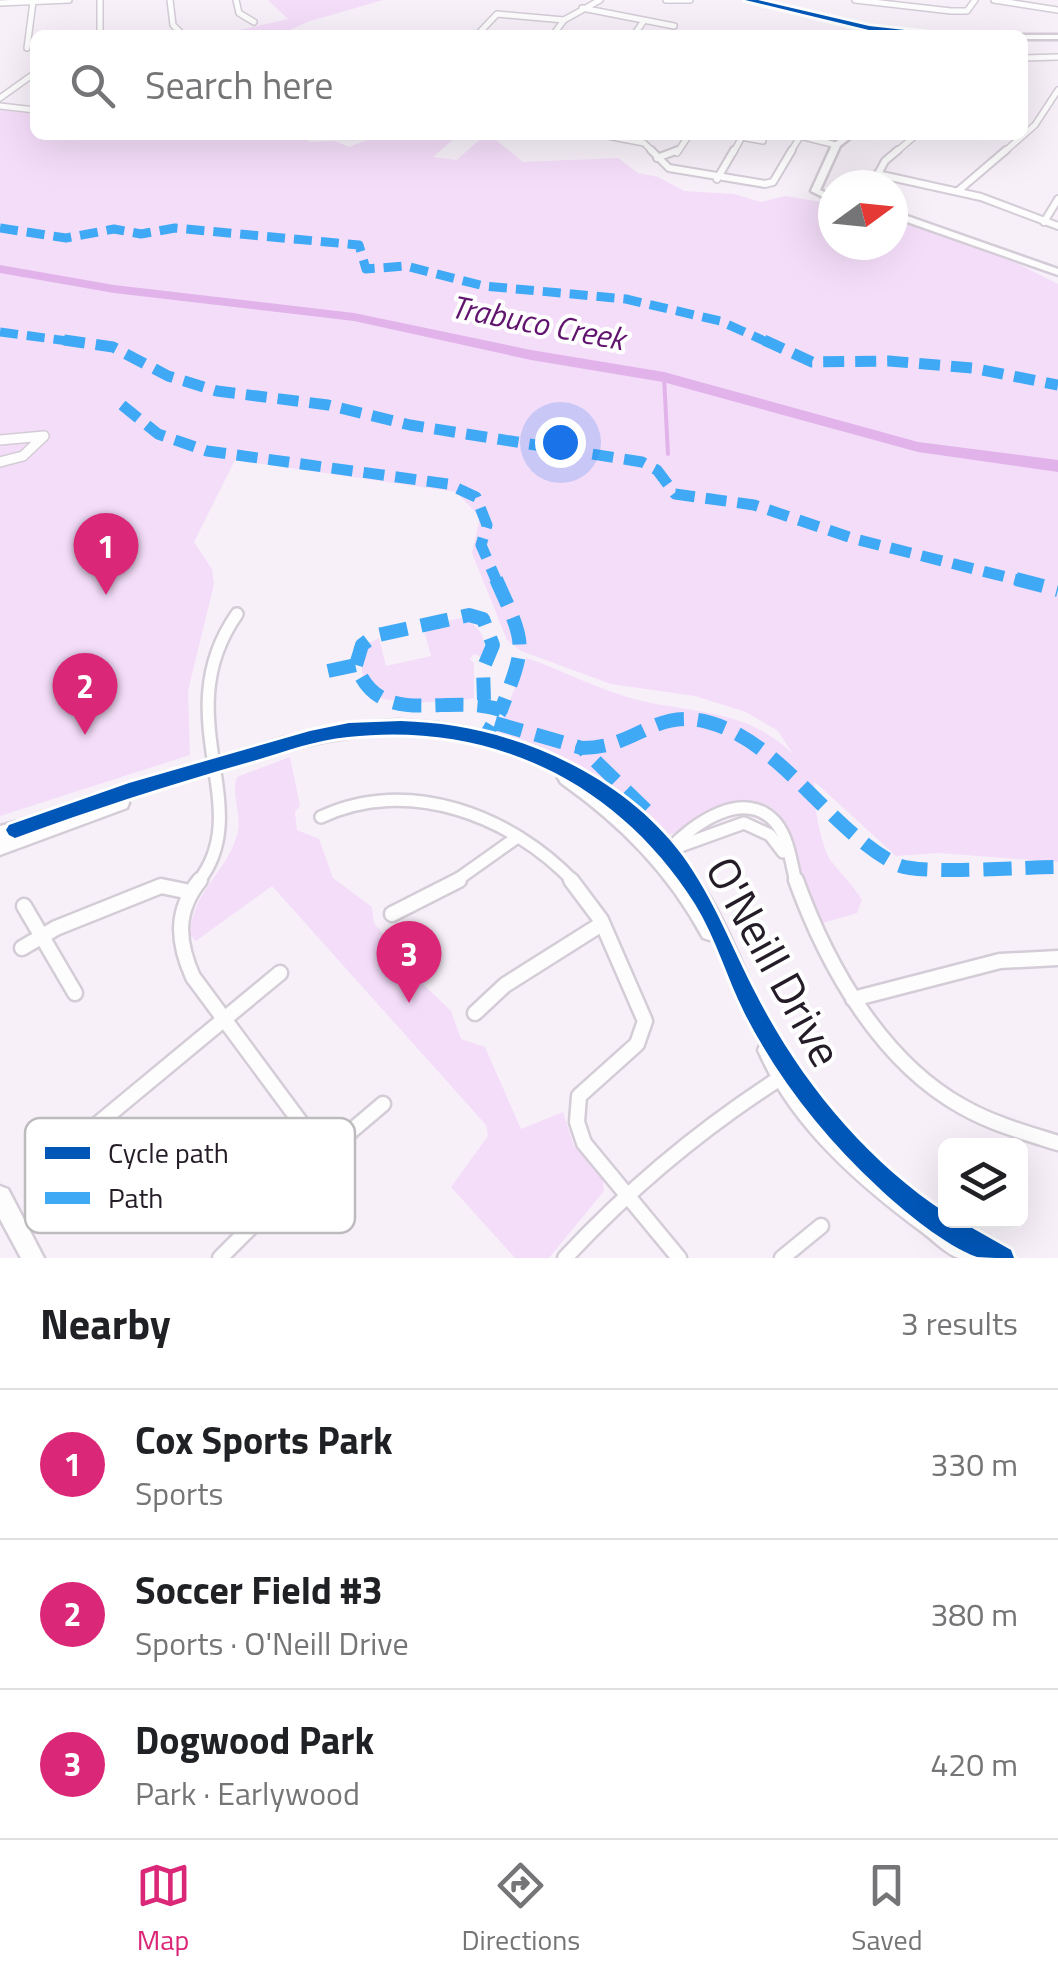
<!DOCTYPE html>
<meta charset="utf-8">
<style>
:root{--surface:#fff;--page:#f6f6f6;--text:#202124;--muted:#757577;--line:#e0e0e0;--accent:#db2777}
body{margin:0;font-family:"Titillium Web",sans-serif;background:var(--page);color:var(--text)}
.controls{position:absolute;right:30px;bottom:30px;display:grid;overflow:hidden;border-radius:15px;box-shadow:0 10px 40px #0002}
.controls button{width:90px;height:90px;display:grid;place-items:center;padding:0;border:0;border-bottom:2px solid var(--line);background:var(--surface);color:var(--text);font:50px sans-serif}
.compass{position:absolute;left:818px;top:170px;width:90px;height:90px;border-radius:50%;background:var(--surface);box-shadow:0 10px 40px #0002;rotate:75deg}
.you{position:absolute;left:560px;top:442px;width:35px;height:35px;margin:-25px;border:8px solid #fff;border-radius:50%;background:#1a73e8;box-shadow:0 0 0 15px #1a73e833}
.badge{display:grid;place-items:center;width:65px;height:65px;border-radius:50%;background:var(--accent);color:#fff;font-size:32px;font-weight:700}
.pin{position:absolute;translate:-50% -82px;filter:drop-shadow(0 2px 5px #0008)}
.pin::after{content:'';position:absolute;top:52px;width:35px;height:30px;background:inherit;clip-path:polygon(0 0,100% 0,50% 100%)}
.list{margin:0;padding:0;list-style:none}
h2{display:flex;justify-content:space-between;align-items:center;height:130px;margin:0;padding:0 40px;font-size:42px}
h2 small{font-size:32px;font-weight:400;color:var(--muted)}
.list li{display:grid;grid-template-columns:65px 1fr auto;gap:30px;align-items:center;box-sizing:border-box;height:150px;padding:0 40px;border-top:2px solid var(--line)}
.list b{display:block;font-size:38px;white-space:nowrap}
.list p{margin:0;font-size:32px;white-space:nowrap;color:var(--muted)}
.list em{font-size:32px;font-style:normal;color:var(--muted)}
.icon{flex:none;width:55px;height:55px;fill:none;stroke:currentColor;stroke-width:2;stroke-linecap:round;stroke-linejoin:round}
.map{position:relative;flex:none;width:1058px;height:1258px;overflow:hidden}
.search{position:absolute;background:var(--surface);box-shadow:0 10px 40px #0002;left:30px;right:30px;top:30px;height:110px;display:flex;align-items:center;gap:25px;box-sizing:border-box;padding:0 35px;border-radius:15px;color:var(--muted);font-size:38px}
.sheet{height:580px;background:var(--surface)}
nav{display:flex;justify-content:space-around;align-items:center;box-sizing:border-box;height:140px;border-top:2px solid var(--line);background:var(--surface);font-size:28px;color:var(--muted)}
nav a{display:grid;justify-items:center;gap:5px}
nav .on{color:var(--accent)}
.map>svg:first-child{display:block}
.green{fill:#f4ddf9}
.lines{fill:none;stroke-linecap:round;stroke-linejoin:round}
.stream{stroke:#e1b3ea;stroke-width:4}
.river{fill:#e1b3ea;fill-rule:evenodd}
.street-far4-casing{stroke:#d4ccd6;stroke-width:8}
.street-far3-casing{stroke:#d4ccd6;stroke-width:10}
.street-far2-casing{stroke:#d4ccd6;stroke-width:12}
.street-far1-casing{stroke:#d4ccd6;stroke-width:16}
.street-casing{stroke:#d4ccd6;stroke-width:19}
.secondary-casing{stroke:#d4ccd6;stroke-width:5}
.primary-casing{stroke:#d4ccd6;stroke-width:5}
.street-far4{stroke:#fefdfe;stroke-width:5}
.street-far3{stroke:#fefdfe;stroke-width:6}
.street-far2{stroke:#fefdfe;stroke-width:9}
.street-far1{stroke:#fefdfe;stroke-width:11}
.street{stroke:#fefdfe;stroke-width:14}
.secondary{fill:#fefdfe;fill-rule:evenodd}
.primary{fill:#fefdfe;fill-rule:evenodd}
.quiet-far2{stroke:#3fa9f5;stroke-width:9;stroke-dasharray:18 9;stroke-linecap:butt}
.quiet-far1{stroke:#3fa9f5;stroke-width:11;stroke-dasharray:21 11;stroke-linecap:butt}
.quiet{stroke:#3fa9f5;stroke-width:14;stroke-dasharray:28 14;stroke-linecap:butt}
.cycleway-casing{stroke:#fff;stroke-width:6}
.cycleway{fill:#0057b8;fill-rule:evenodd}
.labels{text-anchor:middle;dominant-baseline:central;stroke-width:8;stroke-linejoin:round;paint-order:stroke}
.far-water-label{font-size:32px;font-style:italic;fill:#60146e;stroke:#fff}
.near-street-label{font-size:45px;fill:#241c26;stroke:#fff}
.key{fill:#fff;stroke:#bdbbbe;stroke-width:2.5}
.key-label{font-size:28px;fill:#241c26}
</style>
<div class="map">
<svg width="1058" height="1258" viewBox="0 0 1058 1258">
<rect width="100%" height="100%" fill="#f7f0f9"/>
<g class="green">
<path d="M268,0h115l-76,22 -27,13h-62l70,-16z"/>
<path d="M0,110l35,4v21h267l7,7 26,-1 14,6 31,-12h78l-25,22 24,3 21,-19 13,-5 32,26 95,-4 20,15 20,4 26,14 50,3 27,8 24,-6 48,8v41h60v-26l123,44 42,21v578l-119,-9 -43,3 -81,-74c-4,16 7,67 16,79 11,14 22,24 31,39l-5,13 -34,10c-8,-19 -18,-38 -25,-58 -12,-28 -11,-69 -55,-62l-76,33 -55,-45 -48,-31 -68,-26 31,-76c32,11 62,27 94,37 63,21 119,8 172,59l-15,-23 -32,-19 -51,-16 -84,-12 -90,-33 -14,-11 -35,-87 8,-36 -24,-25 -221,-32 -41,82 18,27 2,15 -26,107 2,64 -190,61z"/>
<path d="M461,618c17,6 29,21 20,39l-7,-3 -4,5 4,4v35c-17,5 -76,6 -94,0 -19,-7 -23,-39 -13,-54l12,-6 7,28 45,-10 -8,-30z"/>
<path d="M290,757l10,49 -5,6 2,18 22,9 14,39 39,29 2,16 9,11 13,2 2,24 53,51 10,28 24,8 36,82 42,-17 11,34 28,27 2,18 -55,67h-34l-64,-71 37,-51 -2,-11 -214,-239 -76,55 -6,-6c2,-43 34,-60 46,-97 8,-21 -6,-43 1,-61z"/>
</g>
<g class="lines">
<path class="stream" d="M664,377l4,77"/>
<path class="river" d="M0,265l114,20 240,28 177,37 133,22 254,70 140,18v12l-140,-20 -255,-70 -132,-22 -177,-39 -240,-28 -114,-20z"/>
<defs>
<g id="street-far4">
<path d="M100,0v35"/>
<path d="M170,0l3,25 10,10"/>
<path d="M236,0l3,13 15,9"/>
<path d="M666,0h24"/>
<path d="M855,0l96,11h16l8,-11"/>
<path d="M994,0l64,10"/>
<path d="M0,3l69,-3"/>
<path d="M582,8l92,18"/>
<path d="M477,35l20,-21 67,6"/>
<path d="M553,35l11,-15 36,-20"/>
<path d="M634,35l9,-13"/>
<path d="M27,48l6,-46"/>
<path d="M1023,58l35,-1"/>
<path d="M0,98l35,-25"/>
<path d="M0,106l35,4"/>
<path d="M602,135l42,8 10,10"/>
<path d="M730,135l33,6"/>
<path d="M800,136l36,9"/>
<path d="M677,153l12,-18"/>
<path d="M733,153l9,-16"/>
<path d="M790,153l11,-18"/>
<path d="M895,153l21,-18"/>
<path d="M1003,153l32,-28 23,-35"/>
</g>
<g id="street-far3">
<path d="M651,150l18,18 96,16 8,-2 19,-32"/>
<path d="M657,158l21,-8"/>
<path d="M877,174l104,23 77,29"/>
<path d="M717,179l17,-29"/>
<path d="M872,185l13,-24 13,-11"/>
<path d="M958,191l48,-41"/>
<path d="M1044,222l14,-23"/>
</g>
<path id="street-far2" d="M0,440l44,-4 -21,20 -23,6"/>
<g id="street-far1">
<path d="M321,817c86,-41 190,-2 253,65"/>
<path d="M669,850l75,-27 26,12 13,17"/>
<path d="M668,851c23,-26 77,-65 108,-28 13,16 15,40 20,59"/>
<path d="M198,882c60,-75 -33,-165 39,-268"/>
<path d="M454,882l62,-44"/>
</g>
<g id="street">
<path d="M200,880c-25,31 -23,61 -7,97l131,177"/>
<path d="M571,880l30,40 44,101 -8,23 -58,52 -2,26 7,21 95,115"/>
<path d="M796,880c31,86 85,182 167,227 30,17 63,26 95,36"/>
<path d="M24,906l51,87"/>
<path d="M392,914l67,-34"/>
<path d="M22,948l34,-20 105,-42 29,6"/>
<path d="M853,999l147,-38 58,-3"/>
<path d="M475,1013l30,-28 95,-60"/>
<path d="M94,1127l186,-154"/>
<path d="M220,1258l104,-104 59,-50"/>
<path d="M565,1258c66,-71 138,-131 220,-183"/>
<path d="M782,1258l39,-32"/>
</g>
<g id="secondary">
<path d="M746,0h12l111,26 80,9 -80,-5z"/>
<rect x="1023" y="35" width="35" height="4"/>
<path d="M845,135h9l-14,11 -20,44 13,6v6l-22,-11 21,-46z"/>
<path d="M893,211l165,58v6l-165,-58z"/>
<path d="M399,720c18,2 36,2 53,5 107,17 201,79 257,171 26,43 41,93 66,136 42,72 101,136 171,182v6h10l54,31 3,7c-14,0 -40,0 -54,0 -12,-3 -27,-19 -37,-26 -65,-48 -132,-107 -164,-182l3,-7 -48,-104 -4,1 -6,-2c-35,-65 -83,-113 -142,-155l-3,-5 2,-4c-144,-83 -289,-20 -433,24l2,5 -2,5 -127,47v-26l88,-32 195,-59 63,-14z"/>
</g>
<g id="primary">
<path d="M15,822l6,3 3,5 -3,5 -21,7v-16z"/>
<path d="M0,1186l8,3 36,69h-23l-21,-39z"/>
</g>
</defs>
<use href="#street-far4" class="street-far4-casing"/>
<use href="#street-far3" class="street-far3-casing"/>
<use href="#street-far2" class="street-far2-casing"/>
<use href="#street-far1" class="street-far1-casing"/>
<use href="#street" class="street-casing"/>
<use href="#secondary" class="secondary-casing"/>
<use href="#primary" class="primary-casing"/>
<use href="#street-far4" class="street-far4"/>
<use href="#street-far3" class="street-far3"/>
<use href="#street-far2" class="street-far2"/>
<use href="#street-far1" class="street-far1"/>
<use href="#street" class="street"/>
<use href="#secondary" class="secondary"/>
<use href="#primary" class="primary"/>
<g class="quiet-far2">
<path d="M0,228l66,10 48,-9 27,5 34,-6 184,17 7,24 40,-3 78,20 142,13 94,22 49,22"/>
<path d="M0,332l83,11"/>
</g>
<g class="quiet-far1">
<path d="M64,340l49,7 55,29 49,15 111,14 82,20 232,37 15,8 18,24 79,11 101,34 171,43"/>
<path d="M764,340l48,22 77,-1 83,7 86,17"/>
<path d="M122,405l36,29 49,17 241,33 28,13 11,28 -6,20 16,37"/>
</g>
<g class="quiet">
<path d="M496,579c30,67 31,63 5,131"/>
<path d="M1016,579l42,11"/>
<path d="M356,665l6,-20 12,-9 95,-21 14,4 10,26 -10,24 1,31"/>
<path d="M328,671l28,-6c24,66 91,27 145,45l-16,27"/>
<path d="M495,723l87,25"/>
<path d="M646,810l-64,-62c56,0 73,-42 129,-25 72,21 120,109 187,142 21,10 130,2 160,2"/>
</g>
<defs>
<g id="cycleway">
<path d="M745,0h13l111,26 80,9 -80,-5z"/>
<path d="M401,721c18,1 36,2 54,5 85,14 174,58 227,129 32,44 50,93 75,141 43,84 109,165 189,217v7h12l53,30 3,8c-11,0 -26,0 -37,-1 -31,-11 -75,-47 -99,-70 -54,-50 -99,-107 -133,-173 -18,-36 -29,-76 -50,-110 -77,-122 -203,-183 -347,-167 -33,3 -64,15 -95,24 -81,23 -160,48 -238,77l-6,-3 -3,-5 3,-5 120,-42 181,-52 39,-8z"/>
</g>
</defs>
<use href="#cycleway" class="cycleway-casing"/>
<use href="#cycleway" class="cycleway"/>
</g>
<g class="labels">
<g class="far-water-label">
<text transform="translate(538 322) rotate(11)">Trabuco Creek</text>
</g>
<g class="near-street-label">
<text transform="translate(775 961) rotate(61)">O'Neill Drive</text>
</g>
</g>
<rect x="25" y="1118" width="330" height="115" rx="15" class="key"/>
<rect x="45" y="1147" width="45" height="12" fill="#0057b8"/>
<rect x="45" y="1192" width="45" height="12" fill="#3fa9f5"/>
<g class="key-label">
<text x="108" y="1163">Cycle path</text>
<text x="108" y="1208">Path</text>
</g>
</svg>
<div class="controls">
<button><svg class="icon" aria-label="layers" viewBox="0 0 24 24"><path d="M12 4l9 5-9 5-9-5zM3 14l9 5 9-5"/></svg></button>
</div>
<svg class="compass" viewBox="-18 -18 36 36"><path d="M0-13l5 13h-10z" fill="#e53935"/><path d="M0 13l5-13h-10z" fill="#757577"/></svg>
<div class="you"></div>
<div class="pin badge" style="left:106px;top:595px">1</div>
<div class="pin badge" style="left:85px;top:735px">2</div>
<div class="pin badge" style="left:409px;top:1003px">3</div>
<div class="search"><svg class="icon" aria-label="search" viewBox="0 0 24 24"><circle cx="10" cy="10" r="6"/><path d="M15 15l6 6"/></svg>Search here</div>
</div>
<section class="sheet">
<h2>Nearby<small>3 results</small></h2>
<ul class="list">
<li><span class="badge">1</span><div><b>Cox Sports Park</b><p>Sports</p></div><em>330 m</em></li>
<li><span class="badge">2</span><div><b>Soccer Field #3</b><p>Sports · O'Neill Drive</p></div><em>380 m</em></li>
<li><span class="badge">3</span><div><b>Dogwood Park</b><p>Park · Earlywood</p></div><em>420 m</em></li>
</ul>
</section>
<nav>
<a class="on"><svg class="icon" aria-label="map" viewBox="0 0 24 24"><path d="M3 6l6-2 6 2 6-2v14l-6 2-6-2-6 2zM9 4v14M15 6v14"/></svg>Map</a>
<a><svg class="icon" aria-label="directions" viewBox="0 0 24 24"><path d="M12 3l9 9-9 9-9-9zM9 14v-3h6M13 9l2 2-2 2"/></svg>Directions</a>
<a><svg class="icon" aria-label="saved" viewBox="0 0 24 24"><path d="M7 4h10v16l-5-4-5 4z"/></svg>Saved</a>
</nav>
